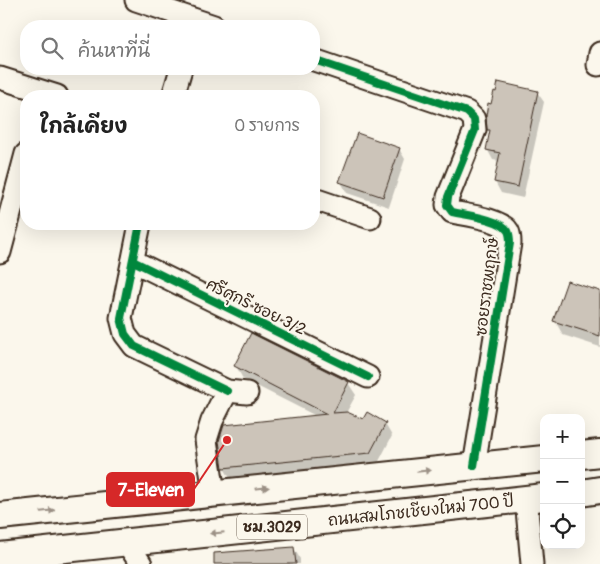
<!DOCTYPE html>
<html lang="th">
<meta charset="utf-8">
<style>
:root{--surface:#fff;--page:#f6f6f6;--text:#222;--muted:#767676;--line:#e0e0e0}
body{margin:0;font-family:Pangolin,"Playpen Sans Thai",sans-serif;background:var(--page);color:var(--text)}
.controls{position:absolute;right:15px;bottom:15px;display:grid;overflow:hidden;border-radius:10px;box-shadow:0 5px 20px #0002}
.controls button{width:45px;height:45px;display:grid;place-items:center;padding:0;border:0;border-bottom:1px solid var(--line);background:var(--surface);color:var(--text);font:25px sans-serif}
.list{margin:0;padding:0;list-style:none}
h2{display:flex;justify-content:space-between;align-items:center;height:65px;margin:0;padding:0 20px;font-size:21px}
h2 small{font-size:16px;font-weight:400;color:var(--muted)}
.icon{flex:none;width:28px;height:28px;fill:none;stroke:currentColor;stroke-width:2;stroke-linecap:round;stroke-linejoin:round}
.map{position:relative;flex:none;width:600px;height:564px;overflow:hidden}
.search{position:absolute;background:var(--surface);box-shadow:0 5px 20px #0002;left:20px;top:20px;width:300px;height:55px;display:flex;align-items:center;gap:12px;box-sizing:border-box;padding:0 18px;border-radius:20px;color:var(--muted);font-size:19px}
.panel{position:absolute;background:var(--surface);box-shadow:0 5px 20px #0002;left:20px;top:90px;width:300px;height:140px;border-radius:20px}
.map>svg:first-child{display:block}
.shadow{fill:#0003}
.building{fill:#ccc4b9;stroke:#3b2a1e}
.lines{fill:none;stroke-linecap:round;stroke-linejoin:round}
.minor-casing{stroke:#3b2a1e;stroke-width:25}
.major-casing{stroke:#3b2a1e;stroke-width:30}
.minor{stroke:#fbf7ec;stroke-width:21}
.major{stroke:#fbf7ec;stroke-width:26}
.cycleway-casing{stroke:#fbf7ec;stroke-width:11}
.cycleway{stroke:#00873e;stroke-width:8}
.oneway{fill:#9b9085}
.labels{text-anchor:middle;dominant-baseline:central;stroke-width:4;stroke-linejoin:round;paint-order:stroke}
.shield{fill:#fbf7ec;stroke:#75685c;stroke-width:1}
.shield-label{font-size:15px;font-weight:bold;fill:#3b2a1e}
.street-label{font-size:16px;fill:#3b2a1e;stroke:#fbf7ec}
.leader{fill:none;stroke:#d62828;stroke-width:2}
.callout-dot{fill:#d62828;stroke:#fbf7ec;stroke-width:2}
.callout{fill:#d62828;stroke:#d62828;stroke-width:2}
.callout-label{font-size:18px;text-anchor:middle;font-weight:bold;fill:#fff}
</style>
<div class="map">
<svg width="600" height="564" viewBox="0 0 600 564">
<rect width="100%" height="100%" fill="#fbf7ec"/>
<filter id="ink" filterUnits="userSpaceOnUse"><feTurbulence type="fractalNoise" baseFrequency=".02" numOctaves="2"/><feDisplacementMap in="SourceGraphic" scale="10" xChannelSelector="R" yChannelSelector="G"/><feConvolveMatrix kernelMatrix="1 2 1 2 8 2 1 2 1" color-interpolation-filters="sRGB"/></filter>
<g filter="url(#ink)">
<g class="shadow">
<path d="M537,92l7,10 -21,96 -22,-5 -6,-11 4,-21 -6,-1 -6,-11 4,-16 -2,-4 3,-24z"/>
<path d="M399,149l6,10 -16,48 -42,-14 -6,-11z"/>
<path d="M600,293v54l-37,-12 -8,-14z"/>
<path d="M236,366l112,17 8,12 -10,18 17,8 22,3 7,12 -15,29 -146,15 -7,-12 92,-52 -73,-37z"/>
<path d="M294,548l6,11v5h-67z"/>
</g>
<g class="building">
<path d="M498,82l40,9 -20,96 -24,-5 6,-29 -14,-3 4,-20h-3l-1,-14 2,-13 3,1 3,-13 2,1z"/>
<path d="M357,133l43,15 -17,49 -44,-15z"/>
<path d="M567,281l33,10v45l-47,-15z"/>
<path d="M251,333l98,49 -16,31 14,-1 16,7 4,-7 19,11 -16,30 -147,15 -4,-27 5,-16 103,-11 -93,-48z"/>
<path d="M294,547l2,17h-82v-11z"/>
</g>
<g class="lines">
<defs>
<g id="minor">
<path d="M136,0l78,26"/>
<path d="M314,60l153,52 7,7 1,11 -27,67 -1,8 5,7c14,3 49,7 56,19 2,4 2,8 2,12l-36,223"/>
<path d="M598,65l2,-12"/>
<path d="M0,78l57,18"/>
<path d="M173,96l8,-27"/>
<path d="M314,199l56,19"/>
<path d="M140,224l-19,94 4,16 9,12 93,45 20,2"/>
<path d="M0,252l26,-98"/>
<path d="M133,261l235,116"/>
<path d="M214,493l-8,-53 6,-19 15,-30"/>
<path d="M526,499l6,65"/>
<path d="M127,543l14,21"/>
</g>
<g id="major">
<path d="M581,455l19,-2"/>
<path d="M581,493l19,-3"/>
<path d="M0,516l544,-57"/>
<path d="M0,556l544,-59"/>
</g>
</defs>
<use href="#minor" class="minor-casing"/>
<use href="#major" class="major-casing"/>
<use href="#minor" class="minor"/>
<use href="#major" class="major"/>
<defs>
<g id="cycleway">
<path d="M314,60l153,52 7,7 1,11 -27,67 -1,8 5,7c14,3 49,7 56,19 2,4 2,8 2,12l-36,223"/>
<path d="M140,224l-19,94 4,16 9,12 93,45"/>
<path d="M133,261l235,116"/>
</g>
</defs>
<use href="#cycleway" class="cycleway-casing"/>
<use href="#cycleway" class="cycleway"/>
</g>
<defs><path id="oneway-solid" d="M-6-.8H1V-3.2L6.5 0L1 3.2V.8H-6Z" transform="scale(1.25)"/></defs>
<g class="oneway">
<use href="#oneway-solid" transform="translate(424 471) rotate(-6)"/>
<use href="#oneway-solid" transform="translate(262 488) rotate(-6)"/>
<use href="#oneway-solid" transform="translate(48 511) rotate(-6)"/>
<use href="#oneway-solid" transform="translate(217 533) rotate(174)"/>
</g>
</g>
<g class="labels">
<rect class="shield" x="237" y="514.5" width="70" height="25" rx="4"/>
<g class="shield-label">
<text x="272" y="527">ชม.3029</text>
</g>
<g class="street-label">
<text transform="translate(487 287) rotate(-83)">ซอยราชพฤกษ์</text>
<text transform="translate(256 307) rotate(26)">ศรีศุกรี ซอย 3/2</text>
<text transform="translate(421 511) rotate(-6)">ถนนสมโภชเชียงใหม่ 700 ปี</text>
</g>
</g>
<path class="leader" d="M227 440L194 489"/>
<circle class="callout-dot" cx="227" cy="440" r="5"/>
<rect class="callout" x="107" y="473" width="87" height="33" rx="5"/>
<g class="callout-label">
<text x="151" y="496">7-Eleven</text>
</g>
</svg>
<div class="controls">
<button>+</button>
<button>−</button>
<button><svg class="icon" aria-label="locate" viewBox="0 0 24 24"><circle cx="12" cy="12" r="6"/><path d="M12 2v4M12 18v4M2 12h4M18 12h4"/></svg></button>
</div>
<div class="search"><svg class="icon" aria-label="search" viewBox="0 0 24 24"><circle cx="10" cy="10" r="6"/><path d="M15 15l6 6"/></svg>ค้นหาที่นี่</div>
<section class="panel">
<h2>ใกล้เคียง<small>0 รายการ</small></h2>
<ul class="list">
</ul>
</section>
</div>
